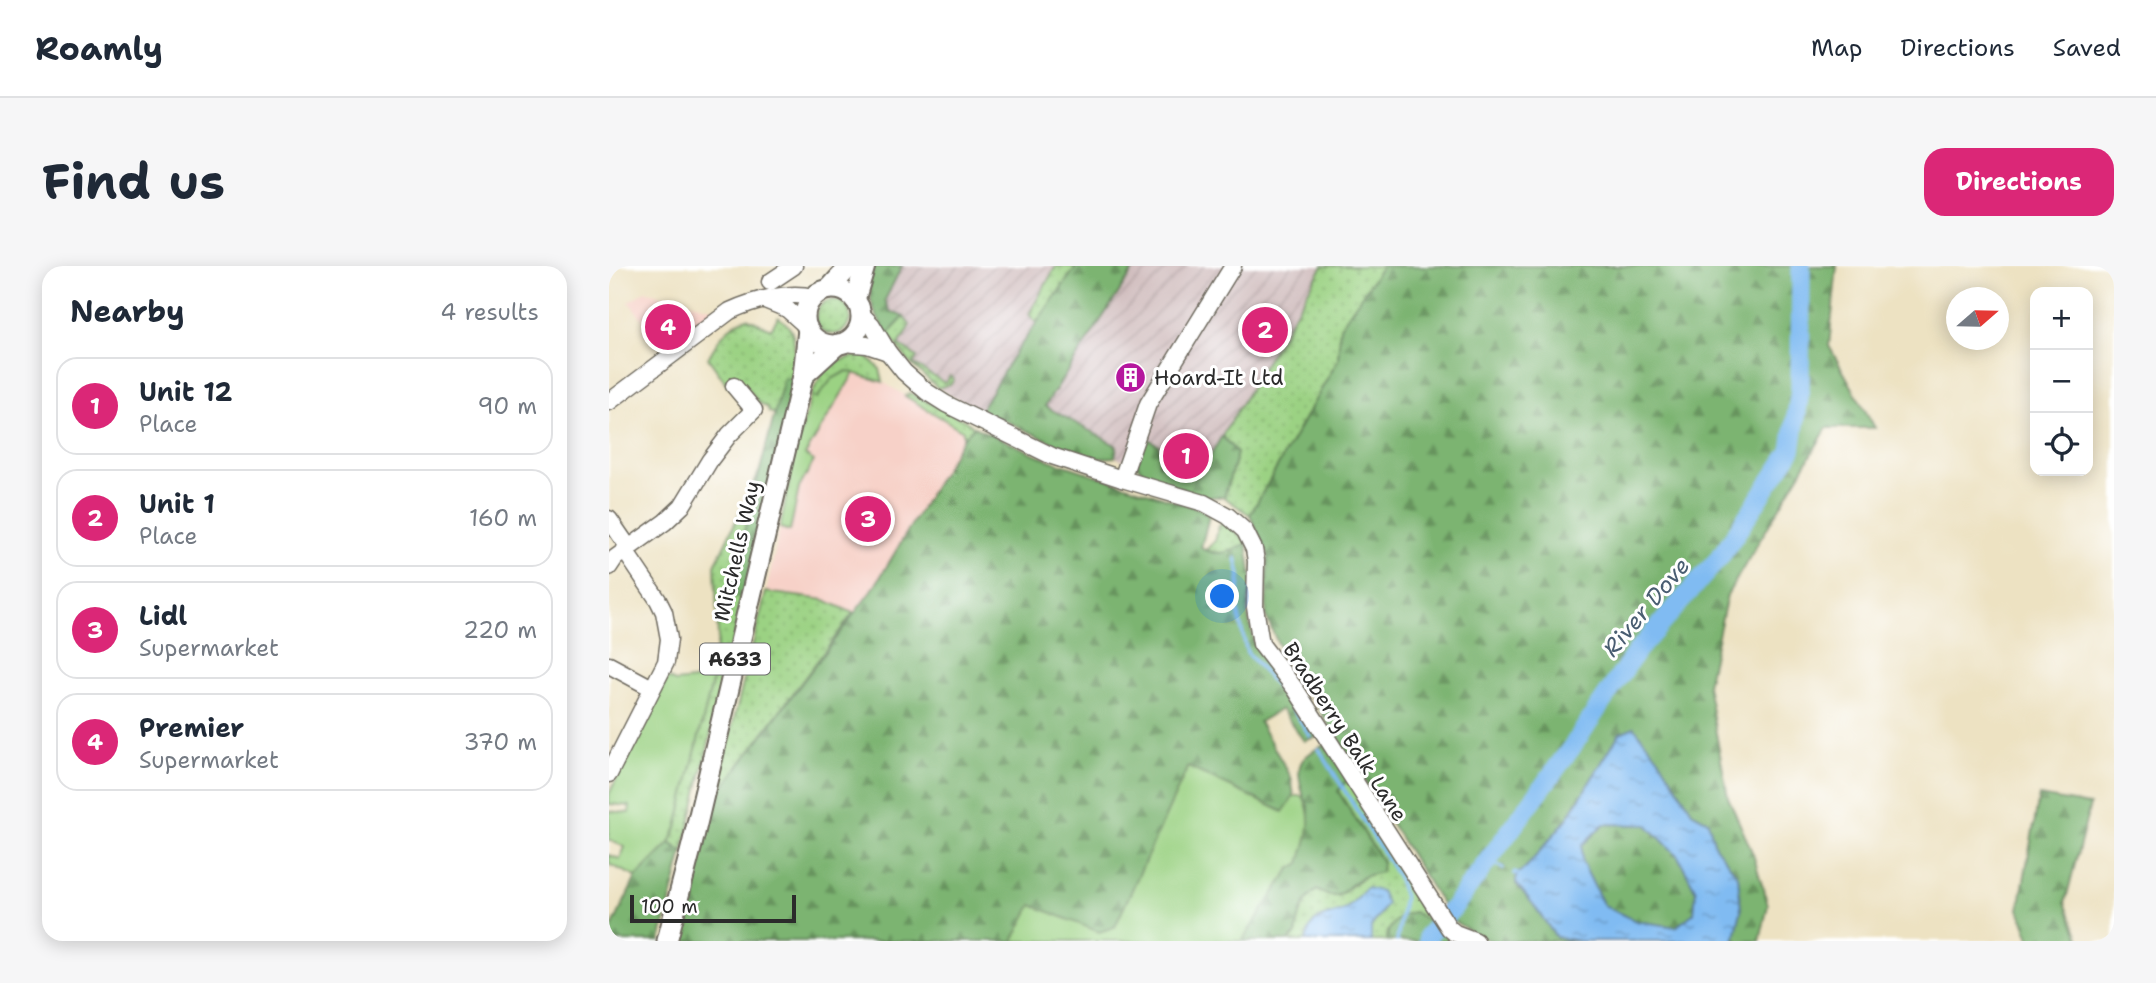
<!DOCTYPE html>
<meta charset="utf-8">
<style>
:root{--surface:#fff;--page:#f6f6f7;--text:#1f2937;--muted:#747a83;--line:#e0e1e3;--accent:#db2777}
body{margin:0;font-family:"Shantell Sans",sans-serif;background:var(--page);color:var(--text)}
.controls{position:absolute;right:21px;top:21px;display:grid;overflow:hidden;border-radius:14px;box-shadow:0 4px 18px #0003}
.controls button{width:63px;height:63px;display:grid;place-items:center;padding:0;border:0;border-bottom:2px solid var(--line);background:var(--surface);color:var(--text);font:35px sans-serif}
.compass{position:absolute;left:1337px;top:21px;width:63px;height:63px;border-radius:50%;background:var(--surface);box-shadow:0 4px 18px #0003;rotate:70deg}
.scale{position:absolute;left:21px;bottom:18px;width:166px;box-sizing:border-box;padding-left:7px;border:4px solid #2b2b2b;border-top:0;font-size:19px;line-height:24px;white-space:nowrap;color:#2b2b2b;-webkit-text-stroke:5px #fff;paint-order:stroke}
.you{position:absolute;left:614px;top:331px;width:24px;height:24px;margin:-18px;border:5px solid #fff;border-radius:50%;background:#1a73e8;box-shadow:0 0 0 10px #1a73e833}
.badge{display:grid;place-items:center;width:46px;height:46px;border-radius:50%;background:var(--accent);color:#fff;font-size:23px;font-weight:700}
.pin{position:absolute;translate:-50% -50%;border:4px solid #fff;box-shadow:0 2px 7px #0006}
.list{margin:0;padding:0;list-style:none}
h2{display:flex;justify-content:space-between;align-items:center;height:91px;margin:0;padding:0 28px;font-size:30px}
h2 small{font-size:23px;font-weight:400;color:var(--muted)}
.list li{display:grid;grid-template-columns:46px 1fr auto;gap:21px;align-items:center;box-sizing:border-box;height:98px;margin:0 14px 14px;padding:0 14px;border:2px solid var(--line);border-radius:21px}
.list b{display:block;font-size:26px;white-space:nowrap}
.list p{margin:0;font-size:23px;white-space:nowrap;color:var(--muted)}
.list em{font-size:23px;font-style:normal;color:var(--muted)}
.icon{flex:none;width:38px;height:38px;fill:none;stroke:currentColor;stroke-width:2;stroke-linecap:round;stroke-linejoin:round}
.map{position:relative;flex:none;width:1505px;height:675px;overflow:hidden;border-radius:21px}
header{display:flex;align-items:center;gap:42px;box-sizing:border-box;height:98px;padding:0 35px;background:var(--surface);border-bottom:2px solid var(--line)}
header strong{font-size:33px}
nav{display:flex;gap:38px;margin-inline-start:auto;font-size:24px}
.intro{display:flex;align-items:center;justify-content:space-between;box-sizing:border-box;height:168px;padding:0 42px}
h1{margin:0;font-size:49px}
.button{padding:18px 32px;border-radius:21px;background:var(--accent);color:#fff;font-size:24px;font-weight:700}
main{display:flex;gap:42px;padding:0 42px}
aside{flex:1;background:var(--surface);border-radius:21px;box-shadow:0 4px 18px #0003}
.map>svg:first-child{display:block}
.built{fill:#f7d1c8}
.industrial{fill:url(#industrial-furrows)}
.grass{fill:url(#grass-dots);stroke:#637e57;stroke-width:2}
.forest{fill:url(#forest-firs);stroke:#54704e;stroke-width:2}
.green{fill:#9bd283;stroke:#637e57;stroke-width:2}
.water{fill:url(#water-ripples);stroke:#56738e;stroke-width:2;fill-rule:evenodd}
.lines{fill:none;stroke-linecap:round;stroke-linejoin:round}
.stream{stroke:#80bbf2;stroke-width:3.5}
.river{stroke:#80bbf2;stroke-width:19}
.minor-casing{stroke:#6f6b60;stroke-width:19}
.major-casing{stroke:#6f6b60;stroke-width:23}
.minor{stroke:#fff;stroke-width:16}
.major{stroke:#fff;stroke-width:19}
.labels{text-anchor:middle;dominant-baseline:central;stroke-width:6;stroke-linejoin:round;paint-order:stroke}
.shield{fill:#fff;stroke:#6b6b6b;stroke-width:2}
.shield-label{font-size:19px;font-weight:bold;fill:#2b2b2b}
.poi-label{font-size:21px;fill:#2b2b2b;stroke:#fff;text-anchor:start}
.street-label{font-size:21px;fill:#2b2b2b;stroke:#fff}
.water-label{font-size:23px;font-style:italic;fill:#495d71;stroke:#fff}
</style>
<header>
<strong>Roamly</strong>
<nav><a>Map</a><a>Directions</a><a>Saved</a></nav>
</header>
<div class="intro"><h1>Find us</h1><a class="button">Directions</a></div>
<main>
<aside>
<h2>Nearby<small>4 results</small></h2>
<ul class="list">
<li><span class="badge">1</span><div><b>Unit 12</b><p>Place</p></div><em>90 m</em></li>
<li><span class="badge">2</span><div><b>Unit 1</b><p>Place</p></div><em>160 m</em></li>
<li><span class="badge">3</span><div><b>Lidl</b><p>Supermarket</p></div><em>220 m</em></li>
<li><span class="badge">4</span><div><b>Premier</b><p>Supermarket</p></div><em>370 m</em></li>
</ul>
</aside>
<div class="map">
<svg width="1505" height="675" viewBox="0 0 1505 675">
<defs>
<pattern id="industrial-furrows" width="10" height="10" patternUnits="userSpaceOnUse" patternTransform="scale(1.75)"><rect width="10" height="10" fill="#d2bfc0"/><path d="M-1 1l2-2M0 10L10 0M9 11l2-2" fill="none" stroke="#b4a4a5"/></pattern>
<pattern id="grass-dots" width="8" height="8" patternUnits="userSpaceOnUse" patternTransform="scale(1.75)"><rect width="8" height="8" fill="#9bd283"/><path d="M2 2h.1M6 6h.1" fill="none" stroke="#86b471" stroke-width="1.8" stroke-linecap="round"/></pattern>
<pattern id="forest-firs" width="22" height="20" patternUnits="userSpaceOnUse" patternTransform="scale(1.75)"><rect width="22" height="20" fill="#7cb471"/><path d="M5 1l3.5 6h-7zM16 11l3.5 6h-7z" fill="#66935d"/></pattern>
<pattern id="water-ripples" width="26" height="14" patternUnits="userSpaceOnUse" patternTransform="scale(1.75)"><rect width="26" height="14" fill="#80bbf2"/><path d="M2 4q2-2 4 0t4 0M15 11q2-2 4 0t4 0" fill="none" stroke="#6998c4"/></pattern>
</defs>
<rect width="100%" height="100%" fill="#fff"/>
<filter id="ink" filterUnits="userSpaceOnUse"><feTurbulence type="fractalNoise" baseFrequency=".0143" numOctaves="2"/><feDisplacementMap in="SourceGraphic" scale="14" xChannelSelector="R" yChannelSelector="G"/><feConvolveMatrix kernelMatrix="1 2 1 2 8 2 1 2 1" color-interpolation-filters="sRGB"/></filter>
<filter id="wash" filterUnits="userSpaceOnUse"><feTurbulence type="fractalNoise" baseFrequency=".00686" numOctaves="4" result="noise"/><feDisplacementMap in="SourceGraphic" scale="28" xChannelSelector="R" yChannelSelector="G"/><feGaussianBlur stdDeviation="1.57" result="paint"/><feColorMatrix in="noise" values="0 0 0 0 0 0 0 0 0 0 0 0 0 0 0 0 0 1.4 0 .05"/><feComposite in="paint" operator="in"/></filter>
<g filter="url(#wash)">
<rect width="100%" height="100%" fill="#ede2c2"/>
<g class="built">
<path d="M36,25l70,18 -50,39 -36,-46z"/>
<path d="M245,107l29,9 80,49v7l-88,148 -22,27 -28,-13 -59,-8 14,-64 10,3 9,-43 15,-27 -9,-5z"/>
</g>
<g class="industrial">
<path d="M265,0h203l-66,93 -32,53 -41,-24 -28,-25 -30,-39 -8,-16 -3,-19z"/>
<path d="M527,0h187l-125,211 -39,-13 -13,-26 -10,27 -21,-8 1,-12 -72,-39z"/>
</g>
<g class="grass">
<path d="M447,0h21l-41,57 -7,-9z"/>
<path d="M714,0h61l-44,61 -2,33 -88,155 -26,-18 13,-44 -15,-17z"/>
<circle cx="224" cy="51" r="17"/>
<path d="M169,51c17,11 17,21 16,41l5,1 -5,21 -10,-1 -9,35 -6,-2 -1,-4 -10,-6 -9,-12 -21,-4 -20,-28c10,-18 19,-33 39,-40l24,11z"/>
<path d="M295,51l6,8 -11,20 18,12 -4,7 32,19 5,-7 4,3 -3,5 -13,4 -28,-25 -22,-29z"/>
<path d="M256,89l15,14 3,13 -36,-11 -15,8 -15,19 -6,-2c13,-31 20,-36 54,-41z"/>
<path d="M301,127l54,27 10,7 -11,11v-7l-58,-35z"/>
<path d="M153,200l-33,123 15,5 -61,258 -13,-9 7,-16 40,-165 -2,-6 3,-18 -3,-73z"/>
<path d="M616,255l22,22c-14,9 -26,13 -41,7l9,-9 4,-15z"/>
<path d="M157,326l59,8 28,13 -139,186z"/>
<path d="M739,513l95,150 -56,2 -1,10h-15v-14l9,-12 -13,-27c-7,8 -15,19 -25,23 -21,8 -31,4 -36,30h-18l8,-7c2,-16 7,-35 21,-44l12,6h10l43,-35 -44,-70z"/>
</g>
<g class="forest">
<path d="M265,0h28l-17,34 5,11 14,6 -16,17c-16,-21 -24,-43 -14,-68z"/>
<path d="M468,0h59l-91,140 72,40 -2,11 -26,2 -85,-39 -25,-8 32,-53z"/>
<path d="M773,0h455l-8,80 46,82h-48l-100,167 -20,90 21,112 25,57 15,51 -8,36h-26l7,-30 -3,-35 -23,-30 -7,-25 -15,-8 -33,-53 -26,-32 -14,5 -53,86 -41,49 -9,6 -1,10 17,20 23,33 23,4h-87l-11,-4 -29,-17 -174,-276 -12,-28 2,-62 -18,-39 88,-155 2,-33z"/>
<path d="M175,112l10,2 -50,214 -9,4 -6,-9z"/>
<path d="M365,161l75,33 153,50 7,6 -8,32c17,9 30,5 46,-5l5,36 -5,33 8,35 66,88 -17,6 -23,-32 -22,13 32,55 3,19 -10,16 -96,-45 -73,160 -16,5 -66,-26 -20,35h-333l11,-37 23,-105 161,-213 88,-148z"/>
<path d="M613,170l15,17 -13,44h-22l-55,-22 -11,-10 10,-27 13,7v19l38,13z"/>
<path d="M717,478l22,35 -10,12 44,71 -1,10c-6,2 -13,3 -18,5 -21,10 -20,28 -46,13 -14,9 -19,28 -21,44l-8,7h-46l48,-72 10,-6c2,-14 9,-40 9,-54 -1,-5 -5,-10 -6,-15 -9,-30 -4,-36 23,-50z"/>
<path d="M1430,530l51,9 -25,98 14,34 -1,4h-47l-12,-32z"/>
<path d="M996,558l42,1 31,31 18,35 -1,22 -19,14 -40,-6 -32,-15 -22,-44v-17z"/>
<path d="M61,577l13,9 -23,89h-51v-7l27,-57z"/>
<path d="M805,646l29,17 6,12h-63c1,-15 13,-27 28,-29z"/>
</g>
<g class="green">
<path d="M238,105l7,2 -49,82 9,6 -15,27 -9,43 -10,-3 14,-70 17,-62 6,2 15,-19z"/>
<path d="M58,412l8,4 38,-4 -36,149 -7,16 -34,34 -27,-13v-9l11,4 5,-12 -16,-7v-29l20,2 1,-7 -21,-2v-10z"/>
<path d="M579,501l95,45 11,-16h9c12,24 4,43 -3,67l-10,6 -48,72h-229l19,-36 67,27 16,-5z"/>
</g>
<g class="water">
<path d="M1025,461l26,33 33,53 15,8 7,25 23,30 3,35 -7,30h-155l-23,-4 -23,-33 -17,-21 1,-9 9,-6 41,-49 53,-86zM995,558l43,1 31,31 18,35 -2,22 -18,14 -40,-6 -32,-15 -22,-44v-17z"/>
<path d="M758,622l14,3 6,13 -16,23v14h-65c5,-26 15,-22 36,-30 10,-4 17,-15 25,-23z"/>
</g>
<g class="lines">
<g class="stream">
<path d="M627,292l4,17 -3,34 10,43 39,46 24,38"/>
<path d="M710,483l79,128 6,20 -7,44"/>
<path d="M879,595l15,7"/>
<path d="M905,607l3,1"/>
</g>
<path class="river" d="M819,675v-6l25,-27 119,-161 64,-95 84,-95 71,-106 9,-61 1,-124"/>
</g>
</g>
<g filter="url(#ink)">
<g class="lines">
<defs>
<g id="minor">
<path d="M161,16l24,-16"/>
<path d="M156,34l22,9 19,17"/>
<path d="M251,47l12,12 16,27 16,20 23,20 19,12 106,52 70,23 82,24 24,13 17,15 9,18 2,12 -1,46 6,37 35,46 153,238 6,5 21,8"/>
<path d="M234,77l24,2 21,7"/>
<path d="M0,136l121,-91c24,-11 57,-20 83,-14"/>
<path d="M513,213l26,-75 85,-138"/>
<path d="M0,253l20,29"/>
<path d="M0,301l6,-9 50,-36 17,-16 28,-46 19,-25 25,-25 -20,-24"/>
<path d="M0,399l43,23"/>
<path d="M0,508l57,-112 3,-23 -5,-27 -6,-12 -33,-49"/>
</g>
<g id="major">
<path d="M220,23l21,-23"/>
<circle cx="224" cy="51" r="28"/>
<path d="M246,34l10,-34"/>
<path d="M194,110l35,-32"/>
<path d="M58,675l25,-96 111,-469 5,-47"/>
</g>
</defs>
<use href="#minor" class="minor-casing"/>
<use href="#major" class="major-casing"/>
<use href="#minor" class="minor"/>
<use href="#major" class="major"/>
</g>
</g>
<defs>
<symbol id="building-disc" viewBox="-11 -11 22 22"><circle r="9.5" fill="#b5179e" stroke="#fff"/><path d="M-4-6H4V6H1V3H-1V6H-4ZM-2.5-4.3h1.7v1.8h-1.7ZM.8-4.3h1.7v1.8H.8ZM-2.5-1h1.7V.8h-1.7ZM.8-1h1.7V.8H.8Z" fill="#fff"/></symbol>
</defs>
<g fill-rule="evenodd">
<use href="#building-disc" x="504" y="94" width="35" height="35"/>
</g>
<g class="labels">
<rect class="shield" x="91" y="377.5" width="70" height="31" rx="5"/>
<g class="shield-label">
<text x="126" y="393">A633</text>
</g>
<g class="poi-label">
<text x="545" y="112">Hoard-It Ltd</text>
</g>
<g class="street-label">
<text transform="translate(128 285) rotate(-77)">Mitchells Way</text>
<text transform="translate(736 466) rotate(57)">Bradberry Balk Lane</text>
</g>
<g class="water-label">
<text transform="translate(1037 341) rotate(-50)">River Dove</text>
</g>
</g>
</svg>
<div class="controls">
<button>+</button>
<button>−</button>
<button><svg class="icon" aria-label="locate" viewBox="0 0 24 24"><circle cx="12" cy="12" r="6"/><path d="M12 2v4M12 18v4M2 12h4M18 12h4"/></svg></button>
</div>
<svg class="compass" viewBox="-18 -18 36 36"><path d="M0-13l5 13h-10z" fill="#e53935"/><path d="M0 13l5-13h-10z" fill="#747a83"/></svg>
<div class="scale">100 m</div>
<div class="you"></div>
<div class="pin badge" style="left:577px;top:190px">1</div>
<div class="pin badge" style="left:656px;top:64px">2</div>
<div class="pin badge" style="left:259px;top:253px">3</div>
<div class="pin badge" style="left:59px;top:61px">4</div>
</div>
</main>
